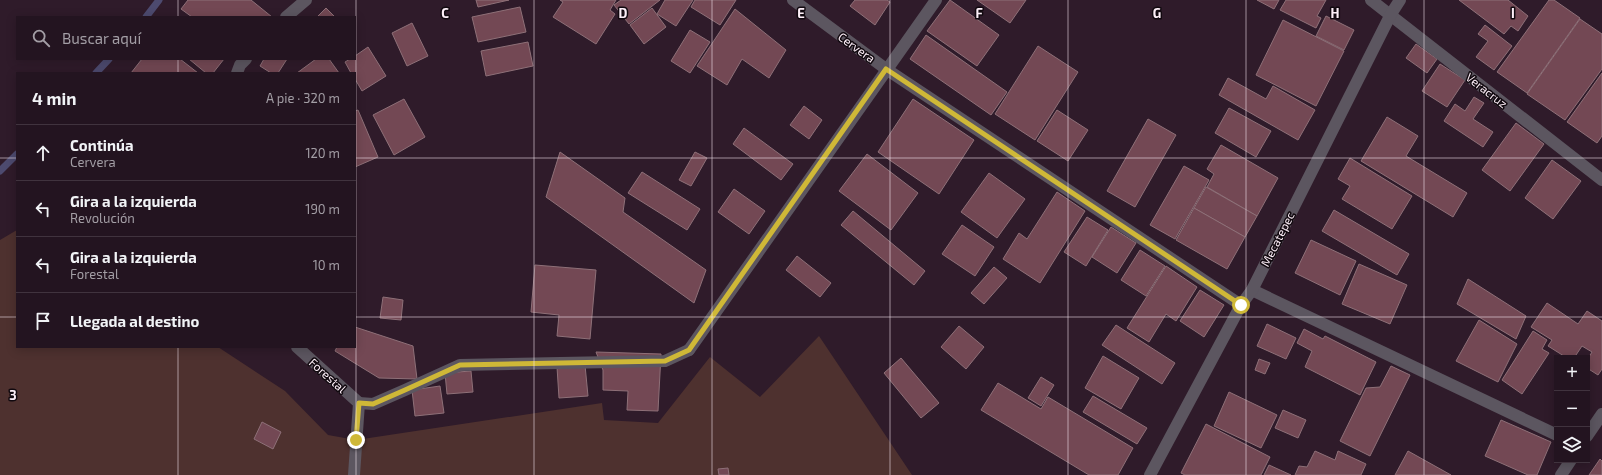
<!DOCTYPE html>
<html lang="es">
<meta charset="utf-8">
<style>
:root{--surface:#231420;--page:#2f212d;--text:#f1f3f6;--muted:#a39ea5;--line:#40333e}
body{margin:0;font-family:"Exo 2",sans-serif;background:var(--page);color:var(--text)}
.controls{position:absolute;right:12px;bottom:12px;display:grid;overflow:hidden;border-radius:0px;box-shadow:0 2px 10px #0003}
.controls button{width:36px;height:36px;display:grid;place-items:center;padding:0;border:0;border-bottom:1px solid var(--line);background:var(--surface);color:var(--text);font:20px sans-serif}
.stop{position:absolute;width:12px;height:12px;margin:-9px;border:3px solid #cfb837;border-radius:50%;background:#fff}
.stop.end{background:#cfb837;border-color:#fff;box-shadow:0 1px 4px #0008}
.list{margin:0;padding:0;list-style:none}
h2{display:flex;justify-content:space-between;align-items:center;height:52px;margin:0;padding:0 16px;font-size:17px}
h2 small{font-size:13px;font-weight:400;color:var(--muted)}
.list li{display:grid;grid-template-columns:26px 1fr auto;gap:12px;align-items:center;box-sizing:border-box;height:56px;padding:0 16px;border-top:1px solid var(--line)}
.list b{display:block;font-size:15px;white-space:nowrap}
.list p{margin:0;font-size:13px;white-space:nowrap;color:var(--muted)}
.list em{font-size:13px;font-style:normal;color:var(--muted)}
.icon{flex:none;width:22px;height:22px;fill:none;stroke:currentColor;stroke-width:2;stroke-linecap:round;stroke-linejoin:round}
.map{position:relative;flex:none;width:1602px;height:475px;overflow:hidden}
.search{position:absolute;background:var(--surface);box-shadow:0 2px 10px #0003;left:16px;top:16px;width:340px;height:44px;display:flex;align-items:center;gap:10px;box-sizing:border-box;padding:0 14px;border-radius:0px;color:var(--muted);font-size:15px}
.panel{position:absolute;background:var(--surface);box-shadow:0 2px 10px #0003;left:16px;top:72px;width:340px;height:276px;border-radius:0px}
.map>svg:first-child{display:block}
.green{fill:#4e312f}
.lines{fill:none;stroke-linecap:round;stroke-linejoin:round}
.stream{stroke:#4d4a6f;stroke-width:7}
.building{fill:#734854;stroke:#8e7078}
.service{stroke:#5c5660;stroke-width:12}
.minor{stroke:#5c5660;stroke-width:12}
.route{stroke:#cfb837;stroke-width:5}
.grid{fill:none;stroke:#fdeff8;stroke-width:1;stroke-opacity:0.55}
.labels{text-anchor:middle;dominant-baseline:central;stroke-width:3;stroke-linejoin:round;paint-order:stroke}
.street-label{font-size:12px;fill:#fdeff8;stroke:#11090f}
.grid-label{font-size:13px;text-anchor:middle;font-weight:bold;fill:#fdeff8;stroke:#11090f;stroke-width:3;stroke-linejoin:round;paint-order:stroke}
</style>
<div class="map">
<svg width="1602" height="475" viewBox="0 0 1602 475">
<rect width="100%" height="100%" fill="#2f1b2a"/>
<path class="green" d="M17,230v117h201l67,44 43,44 28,5 246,-37 2,17 54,3 52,-66 50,40 59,-61 93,139h-912v-235z"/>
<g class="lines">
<g class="stream">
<path d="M146,17l13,-17"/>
<path d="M96,73l13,-14"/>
<path d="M0,171l17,-17"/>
</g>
</g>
<g class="building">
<path d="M188,0h63l21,17h-80l-11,-8z"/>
<path d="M476,0h33l-31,7z"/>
<path d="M560,0h56l-6,10 5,4 -19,30 -43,-27 10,-15z"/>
<path d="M621,0h39l-31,24 -15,-19z"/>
<path d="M665,0h28l-17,26 -19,-12z"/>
<path d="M695,0h41l-16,25 -29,-18z"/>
<path d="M855,0h32l3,2 -15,23 -25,-19z"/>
<path d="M950,0l49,35 -22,31 -50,-35z"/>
<path d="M977,0h49l-16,23z"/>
<path d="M1257,0h22l-5,9z"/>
<path d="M1286,0h40l-9,16 4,2 -5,10 -36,-18z"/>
<path d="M1459,0h49l20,16 -10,15 -7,-5 -7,8z"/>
<path d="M1549,0h5l26,18 -53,75 -30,-21z"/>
<path d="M520,7l6,25 -48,10 -6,-25z"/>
<path d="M326,8l9,9h-18z"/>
<path d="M652,8l14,19 -22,17 -14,-19z"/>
<path d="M735,9l51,41 -17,28 -27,-19 -15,26 -30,-19z"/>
<path d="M1326,16l28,14 -10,20 -28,-14z"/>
<path d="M1580,19l22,15v35l-37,51 -38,-26z"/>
<path d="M1283,20l61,31 -28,55 -60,-31z"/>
<path d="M412,23l16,33 -21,10 -15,-33z"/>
<path d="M1485,25l27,21 -18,24 -18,-13 12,-16 -10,-7z"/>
<path d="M690,30l20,12 -20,31 -19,-12z"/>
<path d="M926,35l81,57 -16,23 -81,-56z"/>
<path d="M528,42l5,24 -47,10 -5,-25z"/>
<path d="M1416,44l21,15 -10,14 -21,-15z"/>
<path d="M1038,46l40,26 -43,68 -40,-26z"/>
<path d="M368,47l18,29 -24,15 -7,-12v-6h-4l-6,-11 5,-3h5v-3z"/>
<path d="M142,59h38l18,14h-67z"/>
<path d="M189,59h35l-11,14h-7z"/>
<path d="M264,59h23l-9,14h-7l-11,-7z"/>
<path d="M316,59h13l10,14h-42z"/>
<path d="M1440,64l25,16 -18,27 -25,-16z"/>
<path d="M1602,73v63l-5,7 -30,-21z"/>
<path d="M1228,78l38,21 7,-13 42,24 -17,30 -79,-45z"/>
<path d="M1474,97l10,6 -11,16 20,13 -10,15 -39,-26 11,-17 10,7z"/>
<path d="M404,99l21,38 -31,18 -21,-40z"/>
<path d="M913,99l61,41 -35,54 -61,-42z"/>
<path d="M804,106l18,14 -13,19 -19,-14z"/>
<path d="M1229,108l42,23 -15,26 -41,-24z"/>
<path d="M358,110l20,47 -23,10v-56z"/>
<path d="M1057,110l31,20 -20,31 -31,-20z"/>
<path d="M1387,117l31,19 -12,20 61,37 -14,24 -92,-56z"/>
<path d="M1148,119l28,16 -41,72 -28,-16z"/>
<path d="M1516,123l28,21 -34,47 -28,-21z"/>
<path d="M744,128l49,36 -12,16 -48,-36z"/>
<path d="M1221,145l57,33 -21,38 -50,-29 7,-13 -7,-5z"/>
<path d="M560,152l65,46 -2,14 83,58 -12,33 -148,-106z"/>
<path d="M695,152l12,6 -16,28 -12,-6z"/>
<path d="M867,154l51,39 -27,37 -52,-39z"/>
<path d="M1350,158l62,38 -20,33 -50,-30 8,-13 -12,-7z"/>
<path d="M1552,160l29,21 -28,38 -28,-21z"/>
<path d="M1184,166l25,14 -34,59 -25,-14z"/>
<path d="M642,172l58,37 -13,21 -59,-37z"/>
<path d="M989,173l36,26 -28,39 -36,-26z"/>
<path d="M1206,187l51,29 -12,21 -51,-29z"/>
<path d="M734,189l31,22 -16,23 -31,-22z"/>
<path d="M1057,192l28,19 -45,72 -37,-24 16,-26 8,6z"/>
<path d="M1194,208l51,29 -18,32 -51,-29z"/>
<path d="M1334,210l75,44 -12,21 -75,-44z"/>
<path d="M853,211l72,60 -11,14 -73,-60z"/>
<path d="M1087,217l21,13 -22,36 -22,-14z"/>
<path d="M962,225l32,22 -19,29 -33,-22z"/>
<path d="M1111,227l25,16 -19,30 -25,-16z"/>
<path d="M1311,240l45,21 -16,34 -45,-22z"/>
<path d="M1140,250l25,16 -19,30 -25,-16z"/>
<path d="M797,256l34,27 -11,14 -34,-27z"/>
<path d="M1359,264l48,21 -17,39 -48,-20z"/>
<path d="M535,265l61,5 -6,69 -33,-3 2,-21 -28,-3z"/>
<path d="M1166,266l31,21 -21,34 -10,-7 -17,28 -22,-14z"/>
<path d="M994,267l13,11 -23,26 -13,-11z"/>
<path d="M1468,279l58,37 -10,23 -59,-35z"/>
<path d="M1200,290l24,15 -20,32 -24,-16z"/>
<path d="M383,297l20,3 -2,20 -21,-2z"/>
<path d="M1547,303l31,21 9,-13 15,10v48l-4,6 -11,-7v-8l5,-8 -10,-6 -8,12h-7l-19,-12 4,-6 -21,-13z"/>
<path d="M1479,320l38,24 -19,38 -42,-21z"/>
<path d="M1267,324l29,14 -10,21 -29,-13z"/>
<path d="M1116,325l59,38 -13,21 -60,-39z"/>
<path d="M959,326l25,21 -18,22 -25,-22z"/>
<path d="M355,327l58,19 4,33 -38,-1 -44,-27 2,-4h18z"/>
<path d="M1304,329l19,10 2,-3 51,26 -16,33 -55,-28 7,-16 -15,-8z"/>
<path d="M1533,331l14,9 -5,9 7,4 -27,41 -20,-14z"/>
<path d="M596,352l65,2 -3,57 -31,-1 1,-19 -25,-1v-20z"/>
<path d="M1103,356l36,22 -18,31 -36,-21z"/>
<path d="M901,358l38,45 -18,15 -37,-45z"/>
<path d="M1259,359l11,4 -5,11 -10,-4z"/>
<path d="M585,365l3,31 -29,2 -2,-31z"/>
<path d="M1391,366l19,9 -40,81 -30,-15 26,-53 14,-1z"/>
<path d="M471,371l2,21 -26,2 -2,-21z"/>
<path d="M1041,377l13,8 -13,21 -13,-8z"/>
<path d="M998,383l43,26 7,-12 85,51 -15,27h-29l-108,-65z"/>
<path d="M440,386l4,27 -29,3 -3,-26z"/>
<path d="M1229,392l48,23 -16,33 -47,-22z"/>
<path d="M1093,396l54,32 -10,16 -54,-32z"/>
<path d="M1283,410l23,10 -8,18 -23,-10z"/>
<path d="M1501,420l50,22 -14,33h-9l-43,-19z"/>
<path d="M262,422l19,10 -8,17 -19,-10z"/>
<path d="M1206,424l64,33 -9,18h-76l-4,-2z"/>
<path d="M1315,451l20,9 3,-9 28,13 -5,11h-66l4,-9 8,1z"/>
<path d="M1408,451l43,24h-56z"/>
<path d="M1600,459l2,2v14h-13z"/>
<path d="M1269,465l22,10h-27z"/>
<path d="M728,468l1,7h-10l-1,-6z"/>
</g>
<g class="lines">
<path class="service" d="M359,403l14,1 32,-14 55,-25 205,-4 24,-11"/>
<g class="minor">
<path d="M793,0l93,69 355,236"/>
<path d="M1371,0l231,180"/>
<path d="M286,17l20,-17"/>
<path d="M237,73l3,-8 6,-6"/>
<path d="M1252,290l305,145"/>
<path d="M297,347l62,56 -5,72"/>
<path d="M689,350l247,-350"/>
<path d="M1587,436l15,-22"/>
<path d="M1150,475l91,-170 11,-15 139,-276 9,-14"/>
<path d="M1561,475l10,-15"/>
</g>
</g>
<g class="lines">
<path class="route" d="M356,440l3,-37 14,1 32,-14 55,-25 205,-4 24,-11 197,-281 355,236"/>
</g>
<path class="grid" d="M178,0v17M356,0v475M534,0v475M712,0v475M890,0v475M1068,0v475M1246,0v475M1424,0v475M178,59v14M0,158h17M355,158h1247M0,317h17M355,317h1247M178,347v128"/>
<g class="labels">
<g class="street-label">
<text transform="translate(857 47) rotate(36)">Cervera</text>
<text transform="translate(1487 90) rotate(38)">Veracruz</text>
<text transform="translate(1277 239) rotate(-63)">Mecatepec</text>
<text transform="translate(328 375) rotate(42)">Forestal</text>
</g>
</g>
<g class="grid-label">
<text x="445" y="18">C</text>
<text x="623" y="18">D</text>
<text x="801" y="18">E</text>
<text x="979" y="18">F</text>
<text x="1157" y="18">G</text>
<text x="1335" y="18">H</text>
<text x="1513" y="18">I</text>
<text x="13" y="400">3</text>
</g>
</svg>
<div class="controls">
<button>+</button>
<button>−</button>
<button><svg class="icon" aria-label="layers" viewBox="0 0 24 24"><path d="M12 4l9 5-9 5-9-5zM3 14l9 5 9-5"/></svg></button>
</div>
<div class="stop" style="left:1241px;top:305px"></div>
<div class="stop end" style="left:356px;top:440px"></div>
<div class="search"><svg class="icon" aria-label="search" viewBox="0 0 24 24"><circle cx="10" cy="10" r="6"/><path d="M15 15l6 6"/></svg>Buscar aquí</div>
<section class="panel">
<h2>4 min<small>A pie · 320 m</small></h2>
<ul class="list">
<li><svg class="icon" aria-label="ahead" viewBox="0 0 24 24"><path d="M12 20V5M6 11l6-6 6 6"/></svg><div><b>Continúa</b><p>Cervera</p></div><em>120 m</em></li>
<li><svg class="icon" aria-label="left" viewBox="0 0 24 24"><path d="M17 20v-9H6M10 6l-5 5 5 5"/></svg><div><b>Gira a la izquierda</b><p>Revolución</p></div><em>190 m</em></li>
<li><svg class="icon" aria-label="left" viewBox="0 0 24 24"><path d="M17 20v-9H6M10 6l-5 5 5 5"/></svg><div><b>Gira a la izquierda</b><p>Forestal</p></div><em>10 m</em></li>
<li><svg class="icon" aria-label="arrive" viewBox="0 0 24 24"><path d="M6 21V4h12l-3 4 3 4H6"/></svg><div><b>Llegada al destino</b></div></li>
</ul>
</section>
</div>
